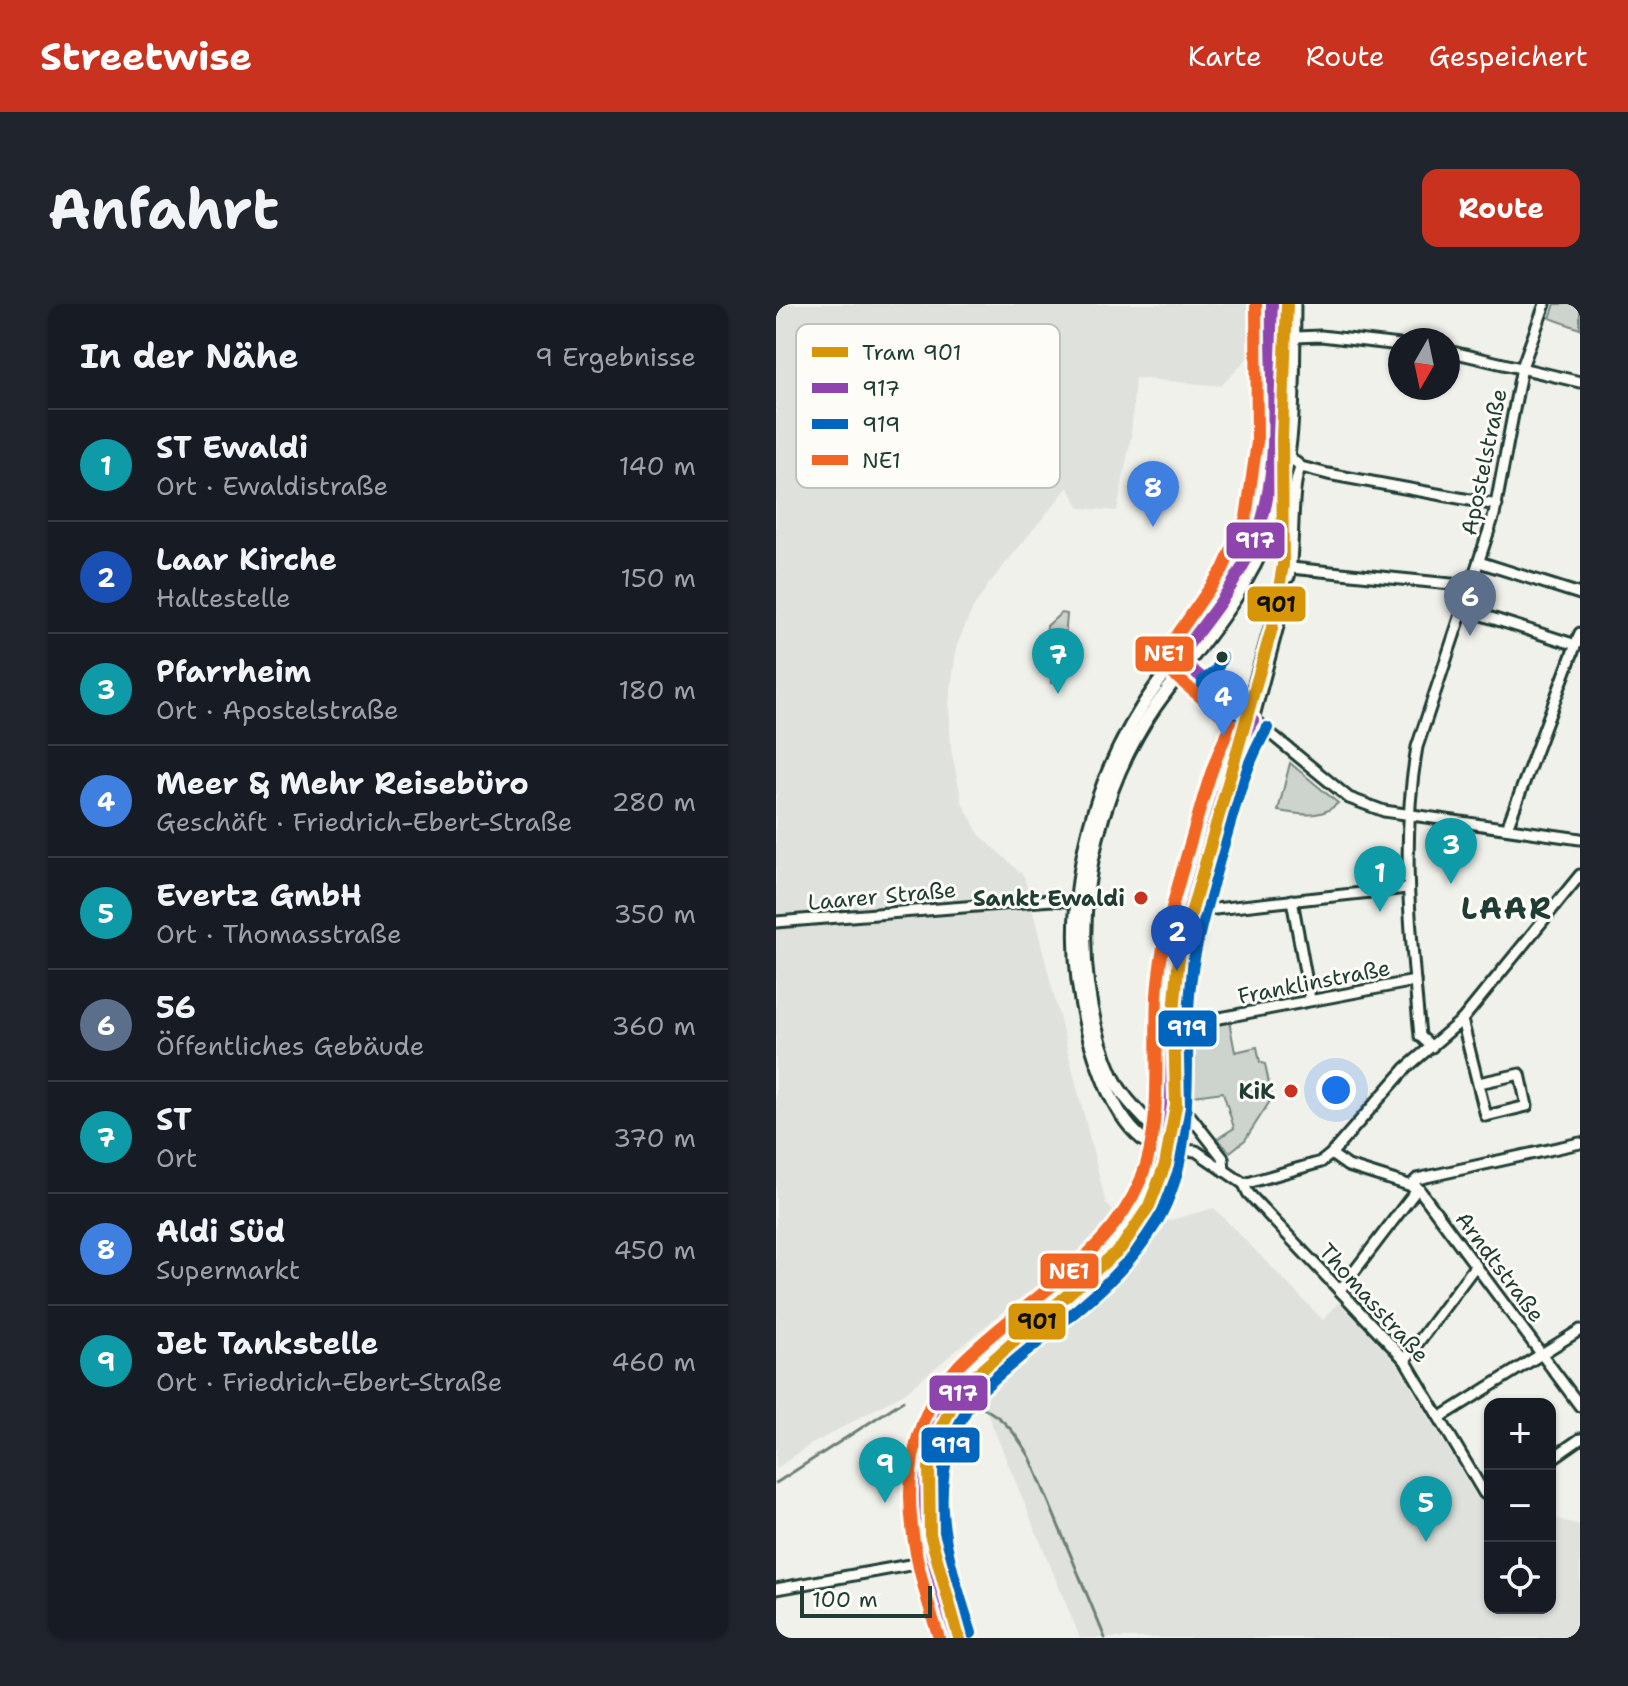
<!DOCTYPE html>
<html lang="de">
<meta charset="utf-8">
<style>
:root{--surface:#171b24;--page:#20242c;--text:#f1f3f6;--muted:#9ea1a6;--line:#363941;--accent:#c8321e}
body{margin:0;font-family:"Shantell Sans",sans-serif;background:var(--page);color:var(--text)}
.controls{position:absolute;right:24px;bottom:24px;display:grid;overflow:hidden;border-radius:16px;box-shadow:0 2px 6px #0004}
.controls button{width:72px;height:72px;display:grid;place-items:center;padding:0;border:0;border-bottom:2px solid var(--line);background:var(--surface);color:var(--text);font:40px sans-serif}
.compass{position:absolute;left:612px;top:24px;width:72px;height:72px;border-radius:50%;background:var(--surface);box-shadow:0 2px 6px #0004;rotate:189deg}
.scale{position:absolute;left:24px;bottom:20px;width:132px;box-sizing:border-box;padding-left:8px;border:4px solid #1f3d34;border-top:0;font-size:22px;line-height:28px;white-space:nowrap;color:#1f3d34;-webkit-text-stroke:6px #fdfcf7;paint-order:stroke}
.you{position:absolute;left:560px;top:786px;width:28px;height:28px;margin:-20px;border:6px solid #fff;border-radius:50%;background:#1a73e8;box-shadow:0 0 0 12px #1a73e833}
.badge{display:grid;place-items:center;width:52px;height:52px;border-radius:50%;background:var(--accent);color:#fff;font-size:26px;font-weight:700}
.pin{position:absolute;translate:-50% -66px;filter:drop-shadow(0 2px 4px #0008)}
.pin::after{content:'';position:absolute;top:42px;width:28px;height:24px;background:inherit;clip-path:polygon(0 0,100% 0,50% 100%)}
.list{margin:0;padding:0;list-style:none}
h2{display:flex;justify-content:space-between;align-items:center;height:104px;margin:0;padding:0 32px;font-size:34px}
h2 small{font-size:26px;font-weight:400;color:var(--muted)}
.list li{display:grid;grid-template-columns:52px 1fr auto;gap:24px;align-items:center;box-sizing:border-box;height:112px;padding:0 32px;border-top:2px solid var(--line)}
.list b{display:block;font-size:30px;white-space:nowrap}
.list p{margin:0;font-size:26px;white-space:nowrap;color:var(--muted)}
.list em{font-size:26px;font-style:normal;color:var(--muted)}
.icon{flex:none;width:44px;height:44px;fill:none;stroke:currentColor;stroke-width:2;stroke-linecap:round;stroke-linejoin:round}
.map{position:relative;flex:none;width:804px;height:1334px;overflow:hidden;border-radius:16px}
header{display:flex;align-items:center;gap:48px;box-sizing:border-box;height:112px;padding:0 40px;background:var(--accent);color:#fff}
header strong{font-size:38px}
nav{display:flex;gap:44px;margin-inline-start:auto;font-size:28px}
.intro{display:flex;align-items:center;justify-content:space-between;box-sizing:border-box;height:192px;padding:0 48px}
h1{margin:0;font-size:56px}
.button{padding:20px 36px;border-radius:16px;background:var(--accent);color:#fff;font-size:28px;font-weight:700}
main{display:flex;gap:48px;padding:0 48px}
aside{flex:1;background:var(--surface);border-radius:16px;box-shadow:0 2px 6px #0004}
.map>svg:first-child{display:block}
.built{fill:#dfe2dc}
.green{fill:#cdd3cd;stroke:#768880;stroke-width:2}
.lines{fill:none;stroke-linecap:round;stroke-linejoin:round}
.stream{stroke:#6c8077;stroke-width:3}
.minor-casing{stroke:#1f3d34;stroke-width:15}
.major-casing{stroke:#1f3d34;stroke-width:17}
.minor{stroke:#fdfcf7;stroke-width:9}
.major{stroke:#fdfcf7;stroke-width:11}
.tram{stroke:#1f3d34;stroke-width:2}
.bus-1-casing{stroke:#fdfcf7;stroke-width:18}
.bus-2-casing{stroke:#fdfcf7;stroke-width:18}
.bus-3-casing{stroke:#fdfcf7;stroke-width:18}
.bus-1{stroke:#8e44ad;stroke-width:12}
.bus-2{stroke:#0065bd;stroke-width:12}
.bus-3{stroke:#f26522;stroke-width:12}
.tram-1-casing{stroke:#fdfcf7;stroke-width:18}
.tram-1{stroke:#d79608;stroke-width:12}
.bus-dot{fill:#1f3d34;stroke:#fdfcf7;stroke-width:3}
.poi-dot{fill:#c8321e;stroke:#fdfcf7;stroke-width:3}
.labels{text-anchor:middle;dominant-baseline:central;stroke-width:6;stroke-linejoin:round;paint-order:stroke}
.street-label{font-size:22px;fill:#1f3d34;stroke:#fdfcf7}
.poi-label{font-size:22px;font-weight:bold;fill:#1f3d34;stroke:#fdfcf7;text-anchor:end}
.district-label{font-size:30px;font-weight:bold;letter-spacing:2px;fill:#1f3d34;stroke:#fdfcf7}
.key{fill:#fdfcf7;stroke:#bac3bc;stroke-width:2}
.key-label{font-size:22px;fill:#1f3d34}
.line-badge{stroke:#fdfcf7;stroke-width:3}
.badge-label{font-size:22px;text-anchor:middle;font-weight:bold;fill:#fff}
.pale-badge-label{font-size:22px;text-anchor:middle;font-weight:bold;fill:#111}
</style>
<header>
<strong>Streetwise</strong>
<nav><a>Karte</a><a>Route</a><a>Gespeichert</a></nav>
</header>
<div class="intro"><h1>Anfahrt</h1><a class="button">Route</a></div>
<main>
<aside>
<h2>In der Nähe<small>9 Ergebnisse</small></h2>
<ul class="list">
<li><span class="badge" style="background:#0f9aa8">1</span><div><b>ST Ewaldi</b><p>Ort · Ewaldistraße</p></div><em>140 m</em></li>
<li><span class="badge" style="background:#1a4fb4">2</span><div><b>Laar Kirche</b><p>Haltestelle</p></div><em>150 m</em></li>
<li><span class="badge" style="background:#0f9aa8">3</span><div><b>Pfarrheim</b><p>Ort · Apostelstraße</p></div><em>180 m</em></li>
<li><span class="badge" style="background:#3f7fe0">4</span><div><b>Meer &amp; Mehr Reisebüro</b><p>Geschäft · Friedrich-Ebert-Straße</p></div><em>280 m</em></li>
<li><span class="badge" style="background:#0f9aa8">5</span><div><b>Evertz GmbH</b><p>Ort · Thomasstraße</p></div><em>350 m</em></li>
<li><span class="badge" style="background:#5c6f8a">6</span><div><b>56</b><p>Öffentliches Gebäude</p></div><em>360 m</em></li>
<li><span class="badge" style="background:#0f9aa8">7</span><div><b>ST</b><p>Ort</p></div><em>370 m</em></li>
<li><span class="badge" style="background:#3f7fe0">8</span><div><b>Aldi Süd</b><p>Supermarkt</p></div><em>450 m</em></li>
<li><span class="badge" style="background:#0f9aa8">9</span><div><b>Jet Tankstelle</b><p>Ort · Friedrich-Ebert-Straße</p></div><em>460 m</em></li>
</ul>
</aside>
<div class="map">
<svg width="804" height="1334" viewBox="0 0 804 1334">
<rect width="100%" height="100%" fill="#f0f1eb"/>
<filter id="ink" filterUnits="userSpaceOnUse"><feTurbulence type="fractalNoise" baseFrequency=".0125" numOctaves="2"/><feDisplacementMap in="SourceGraphic" scale="16" xChannelSelector="R" yChannelSelector="G"/><feConvolveMatrix kernelMatrix="1 2 1 2 8 2 1 2 1" color-interpolation-filters="sRGB"/></filter>
<g filter="url(#ink)">
<path class="built" d="M0,0h486l-3,42 -38,40 -86,-8 -4,59 -14,74 -37,-3 -12,-21 -79,97 -17,26 -15,35 -8,57 2,46 11,54 17,32 45,42 82,327 25,28 83,-23 109,112 16,-18 59,63 78,131 14,10v102h60v-91l30,8v113h-500l-104,-252 131,-107 -23,-29 -78,59 -100,83 -101,56 -29,21z"/>
<g class="green">
<path d="M779,0h25v25l-30,-11z"/>
<path d="M285,309l6,1 -5,69h-11l2,-39 -7,-2 1,-16z"/>
<path d="M514,459l48,40c-17,17 -38,11 -60,8z"/>
<path d="M453,717l6,31 22,-5 3,15 5,2 7,34 -27,42 -15,12 -13,-13 17,-11 -11,-36 -37,5 -2,-5v-65z"/>
</g>
<g class="lines">
<g class="stream">
<path d="M207,1104c23,11 34,28 47,49l75,181"/>
<path d="M0,1179l127,-82"/>
</g>
<defs>
<g id="minor">
<path d="M495,34l50,-2 79,9"/>
<path d="M672,47l132,31"/>
<path d="M513,152l12,11 27,7 169,31"/>
<path d="M703,258l101,32"/>
<path d="M515,264l180,18"/>
<path d="M513,273c6,-27 1,-94 12,-110"/>
<path d="M687,305l113,36"/>
<path d="M505,311l-28,105 -22,41 -52,187 -7,58 1,103 -6,40 29,2 48,33 77,-22 10,-8 75,-86 56,-48 118,-145"/>
<path d="M405,356l168,138 35,13 196,28"/>
<path d="M731,524l73,-195"/>
<path d="M516,596l18,99"/>
<path d="M412,608l219,-24"/>
<path d="M0,618l276,-22 32,2"/>
<path d="M686,716l24,96 41,-10 -7,-32 -41,9"/>
<path d="M396,723l243,-46"/>
<path d="M656,743l-12,-11c-9,-97 -20,-192 -3,-289l77,-232 28,-148 23,-63"/>
<path d="M398,791l49,63 1,13"/>
<path d="M555,850l17,12 70,22 162,218"/>
<path d="M468,880l4,9 157,167 79,133 6,4"/>
<path d="M636,880l5,-5 163,-36"/>
<path d="M564,986l78,-102"/>
<path d="M629,1056l71,-95"/>
<path d="M665,1113l139,-87"/>
<path d="M774,1156l30,-21"/>
<path d="M0,1285l156,-28"/>
</g>
<g id="major">
<path d="M391,845c-32,-2 -55,-46 -65,-73 -52,-133 -25,-283 59,-397 36,-47 80,-94 99,-152 23,-69 8,-151 12,-223"/>
<path d="M391,845c-13,-27 -40,-42 -54,-72 -52,-116 -29,-267 42,-370 41,-58 89,-108 115,-176 27,-71 23,-152 24,-227"/>
<path d="M180,1334c-18,-54 -37,-109 -31,-166 11,-106 136,-156 198,-230 23,-27 36,-60 44,-93"/>
</g>
</defs>
<use href="#minor" class="minor-casing"/>
<use href="#major" class="major-casing"/>
<use href="#minor" class="minor"/>
<use href="#major" class="major"/>
<path class="tram" d="M464,405l35,-123 5,-46"/>
<defs>
<g id="bus-1">
<path d="M477,416l-75,-62c29,-37 59,-74 77,-117 29,-75 15,-159 17,-237"/>
<path d="M180,1334c-27,-81 -57,-180 7,-252 32,-36 74,-64 110,-94 36,-30 68,-65 83,-109 22,-60 13,-124 17,-186 3,-50 19,-99 33,-147 12,-45 23,-90 47,-130"/>
</g>
<g id="bus-2">
<path d="M446,353l-6,14 -13,10 -1,12 41,39"/>
<path d="M195,1329c-27,-84 -51,-157 3,-236 60,-59 139,-102 183,-176 40,-69 26,-150 32,-226 4,-49 19,-95 32,-142 13,-43 23,-86 46,-125"/>
</g>
<path id="bus-3" d="M163,1334c-30,-92 -54,-194 20,-273 32,-33 71,-60 106,-90 35,-31 67,-64 81,-110 16,-55 8,-113 11,-169 3,-54 20,-107 35,-159 11,-38 21,-78 40,-113l-65,-55 -5,-12 61,-88 23,-51 11,-76 -1,-138"/>
</defs>
<use href="#bus-1" class="bus-1-casing"/>
<use href="#bus-2" class="bus-2-casing"/>
<use href="#bus-3" class="bus-3-casing"/>
<use href="#bus-1" class="bus-1"/>
<use href="#bus-2" class="bus-2"/>
<use href="#bus-3" class="bus-3"/>
<defs>
<path id="tram-1" d="M183,1334l-29,-104 -1,-66 8,-32 16,-32 24,-30 144,-126 28,-42 16,-41 11,-59 -2,-93 5,-57 93,-328 11,-63 -1,-127 5,-134"/>
</defs>
<use href="#tram-1" class="tram-1-casing"/>
<use href="#tram-1" class="tram-1"/>
</g>
</g>
<circle class="bus-dot" cx="446" cy="353" r="7"/>
<g class="poi-dot">
<circle cx="365" cy="594" r="8"/>
<circle cx="515" cy="787" r="8"/>
</g>
<g class="labels">
<g class="street-label">
<text transform="translate(708 158) rotate(-78)">Apostelstraße</text>
<text transform="translate(106 592) rotate(-5)">Laarer Straße</text>
<text transform="translate(538 678) rotate(-11)">Franklinstraße</text>
<text transform="translate(724 963) rotate(53)">Arndtstraße</text>
<text transform="translate(598 999) rotate(48)">Thomasstraße</text>
</g>
<g class="poi-label">
<text x="349" y="594">Sankt Ewaldi</text>
<text x="499" y="787">KiK</text>
</g>
<g class="district-label">
<text x="731" y="604">LAAR</text>
</g>
</g>
<rect x="20" y="20" width="264" height="164" rx="12" class="key"/>
<rect x="36" y="43" width="36" height="10" fill="#d79608"/>
<rect x="36" y="79" width="36" height="10" fill="#8e44ad"/>
<rect x="36" y="115" width="36" height="10" fill="#0065bd"/>
<rect x="36" y="151" width="36" height="10" fill="#f26522"/>
<g class="key-label">
<text x="86" y="56">Tram 901</text>
<text x="86" y="92">917</text>
<text x="86" y="128">919</text>
<text x="86" y="164">NE1</text>
</g>
<g class="line-badge">
<rect x="449" y="217" width="61" height="39" rx="8" fill="#8e44ad"/>
<rect x="470" y="281" width="61" height="38" rx="8" fill="#d79608"/>
<rect x="358" y="331" width="61" height="38" rx="8" fill="#f26522"/>
<rect x="381" y="705" width="61" height="39" rx="8" fill="#0065bd"/>
<rect x="263" y="948" width="61" height="38" rx="8" fill="#f26522"/>
<rect x="231" y="998" width="60" height="39" rx="8" fill="#d79608"/>
<rect x="152" y="1070" width="61" height="38" rx="8" fill="#8e44ad"/>
<rect x="144" y="1122" width="61" height="38" rx="8" fill="#0065bd"/>
</g>
<g class="badge-label">
<text x="479" y="244">917</text>
<text x="388" y="357">NE1</text>
<text x="411" y="732">919</text>
<text x="293" y="975">NE1</text>
<text x="182" y="1097">917</text>
<text x="175" y="1149">919</text>
</g>
<g class="pale-badge-label">
<text x="500" y="308">901</text>
<text x="261" y="1025">901</text>
</g>
</svg>
<div class="controls">
<button>+</button>
<button>−</button>
<button><svg class="icon" aria-label="locate" viewBox="0 0 24 24"><circle cx="12" cy="12" r="6"/><path d="M12 2v4M12 18v4M2 12h4M18 12h4"/></svg></button>
</div>
<svg class="compass" viewBox="-18 -18 36 36"><path d="M0-13l5 13h-10z" fill="#e53935"/><path d="M0 13l5-13h-10z" fill="#9ea1a6"/></svg>
<div class="scale">100 m</div>
<div class="you"></div>
<div class="pin badge" style="left:604px;top:608px;background:#0f9aa8">1</div>
<div class="pin badge" style="left:401px;top:667px;background:#1a4fb4">2</div>
<div class="pin badge" style="left:675px;top:580px;background:#0f9aa8">3</div>
<div class="pin badge" style="left:447px;top:432px;background:#3f7fe0">4</div>
<div class="pin badge" style="left:650px;top:1238px;background:#0f9aa8">5</div>
<div class="pin badge" style="left:694px;top:332px;background:#5c6f8a">6</div>
<div class="pin badge" style="left:282px;top:390px;background:#0f9aa8">7</div>
<div class="pin badge" style="left:377px;top:223px;background:#3f7fe0">8</div>
<div class="pin badge" style="left:109px;top:1199px;background:#0f9aa8">9</div>
</div>
</main>
